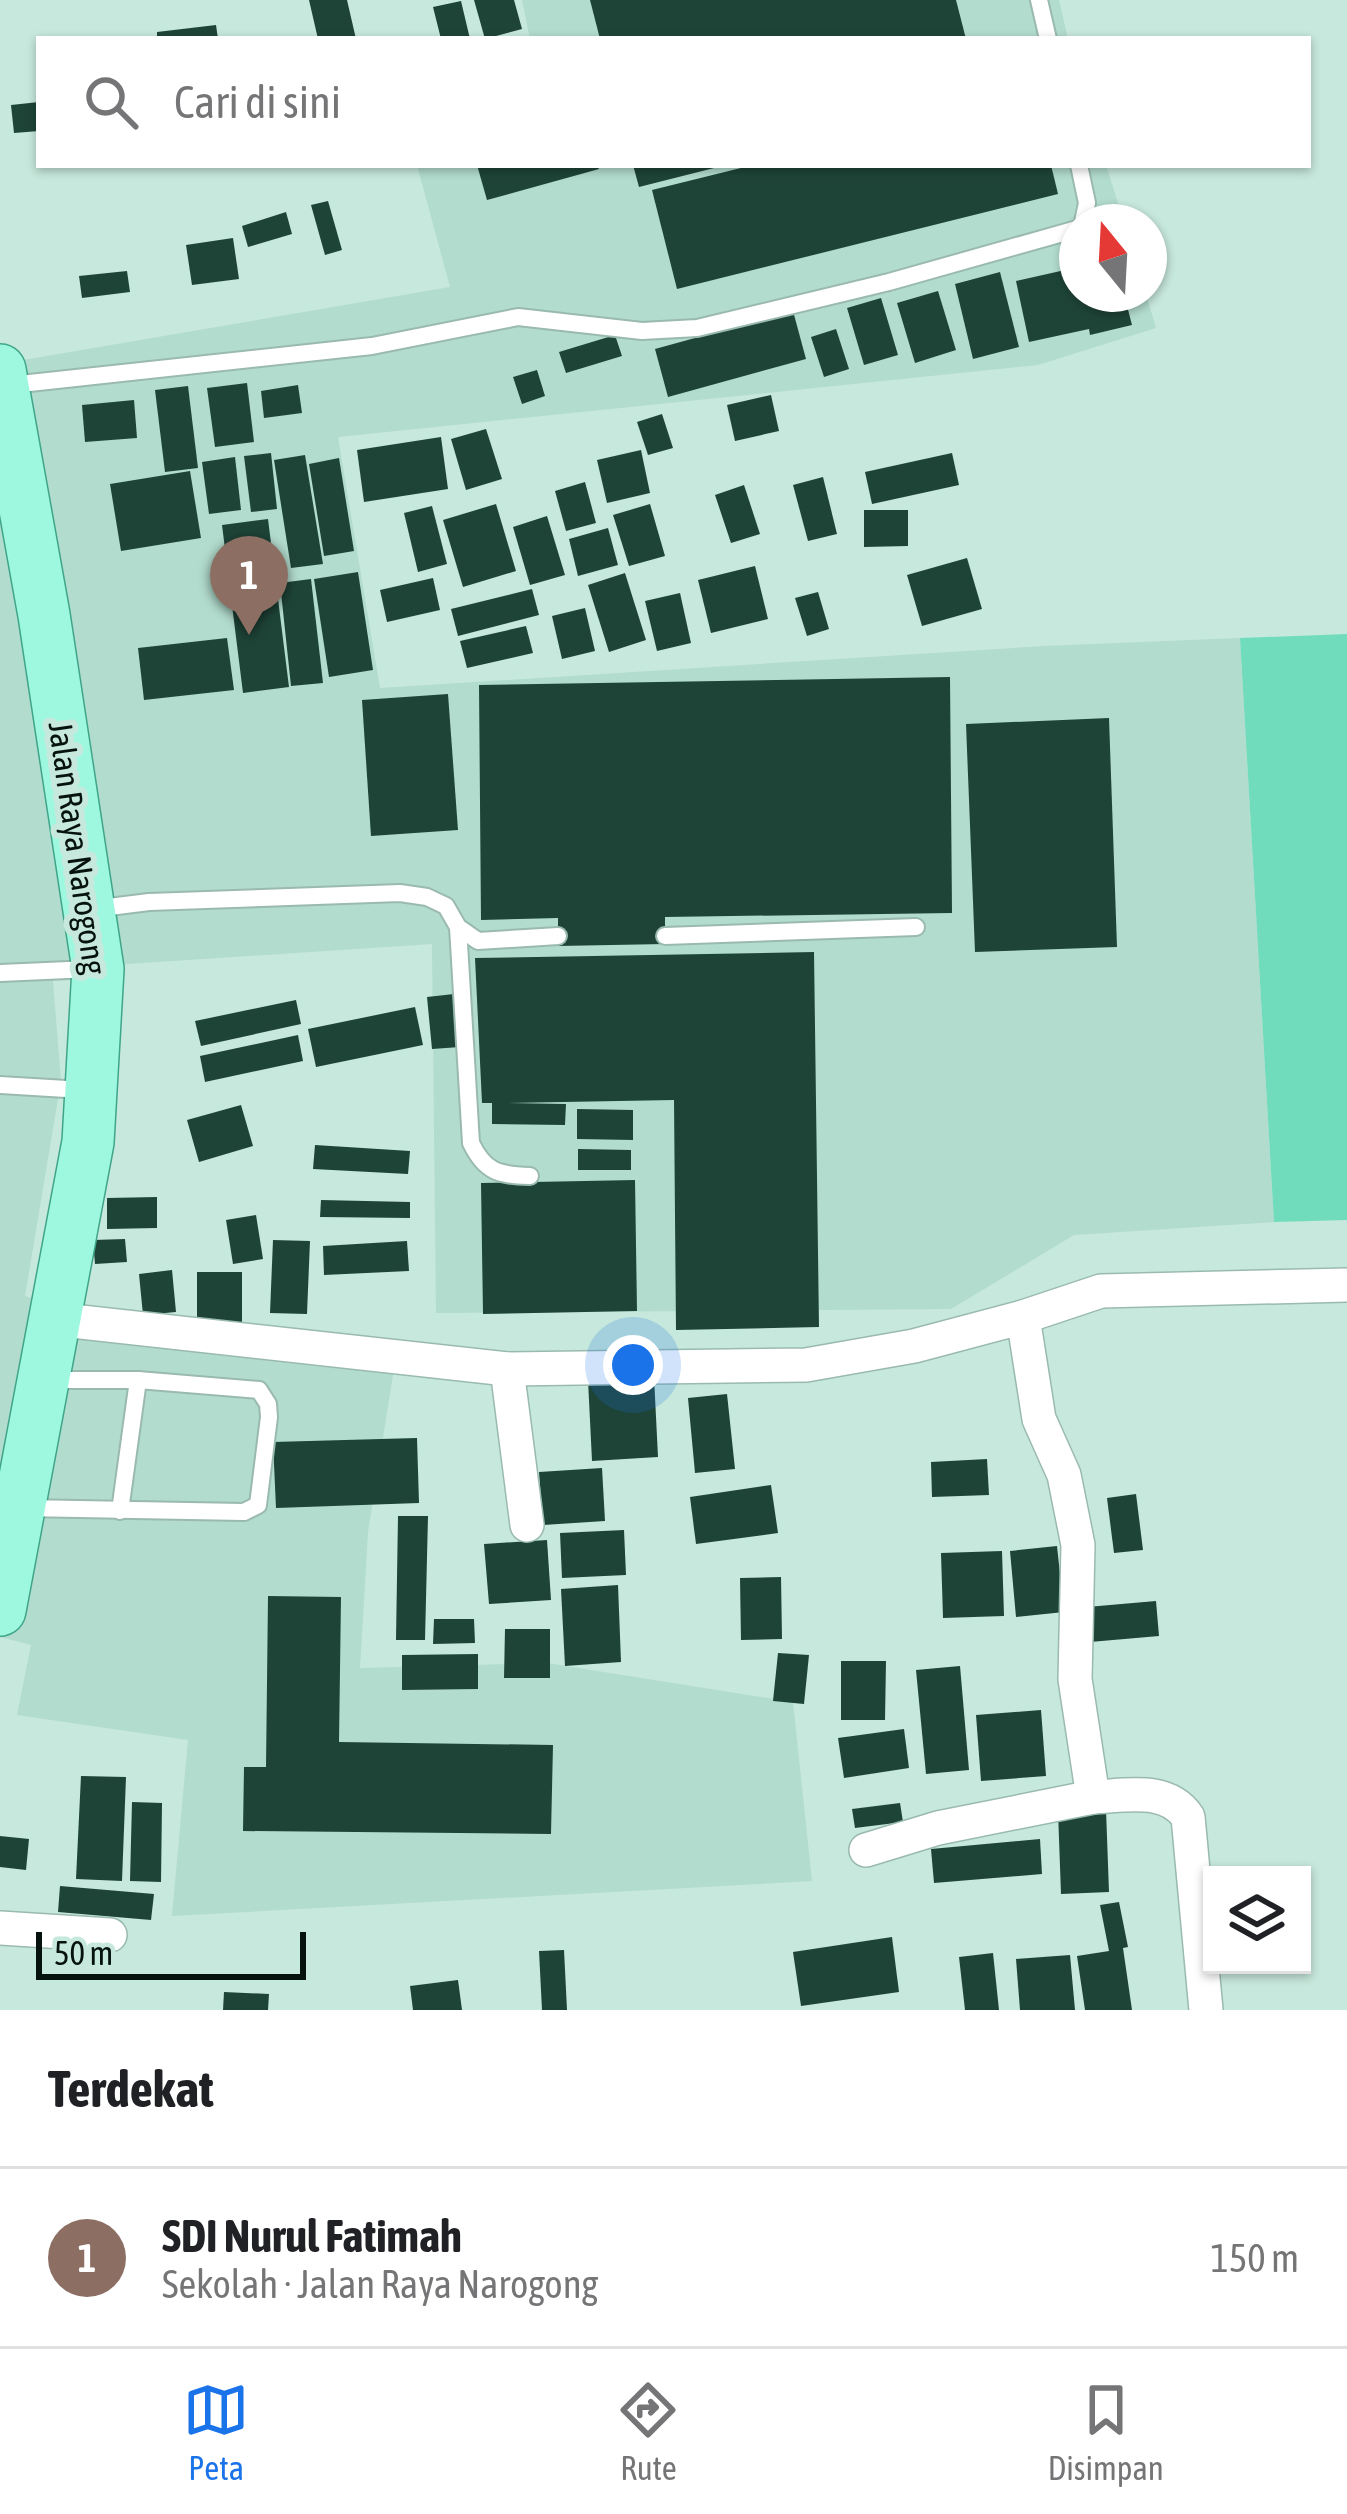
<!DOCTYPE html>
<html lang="id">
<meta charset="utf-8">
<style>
:root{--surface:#fff;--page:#f2f2f2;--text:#202124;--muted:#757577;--line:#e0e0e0;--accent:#1a73e8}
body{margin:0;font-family:"Asap Condensed",sans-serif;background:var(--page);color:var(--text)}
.controls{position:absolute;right:36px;bottom:36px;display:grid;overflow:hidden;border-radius:0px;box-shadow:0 3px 9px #0004}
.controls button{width:108px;height:108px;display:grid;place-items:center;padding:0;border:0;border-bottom:3px solid var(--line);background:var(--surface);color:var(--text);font:60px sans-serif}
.compass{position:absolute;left:1059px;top:204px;width:108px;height:108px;border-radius:50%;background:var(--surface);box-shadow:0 3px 9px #0004;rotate:342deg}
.scale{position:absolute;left:36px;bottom:30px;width:270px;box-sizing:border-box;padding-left:12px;border:6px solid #06120e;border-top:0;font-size:33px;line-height:42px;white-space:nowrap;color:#06120e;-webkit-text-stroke:9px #c7e8dc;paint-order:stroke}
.you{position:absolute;left:633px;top:1365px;width:42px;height:42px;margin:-30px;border:9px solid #fff;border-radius:50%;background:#1a73e8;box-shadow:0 0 0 18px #1a73e833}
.badge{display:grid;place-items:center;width:78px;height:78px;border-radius:50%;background:var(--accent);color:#fff;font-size:39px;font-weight:700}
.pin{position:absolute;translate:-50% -99px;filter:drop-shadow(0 3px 6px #0008)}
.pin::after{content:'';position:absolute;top:63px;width:42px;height:36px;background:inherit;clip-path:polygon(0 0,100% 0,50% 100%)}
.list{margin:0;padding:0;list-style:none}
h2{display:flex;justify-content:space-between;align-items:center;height:156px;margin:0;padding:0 48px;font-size:51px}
h2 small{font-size:39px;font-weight:400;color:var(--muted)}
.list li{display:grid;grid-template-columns:78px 1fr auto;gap:36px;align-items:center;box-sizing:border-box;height:180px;padding:0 48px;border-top:3px solid var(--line)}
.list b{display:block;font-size:45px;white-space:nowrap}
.list p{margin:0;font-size:39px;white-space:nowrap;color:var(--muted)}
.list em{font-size:39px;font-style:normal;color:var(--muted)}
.icon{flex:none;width:66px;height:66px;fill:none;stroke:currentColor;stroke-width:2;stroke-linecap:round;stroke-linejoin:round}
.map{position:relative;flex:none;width:1347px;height:2010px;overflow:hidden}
.search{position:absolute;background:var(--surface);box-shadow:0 3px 9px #0004;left:36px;right:36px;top:36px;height:132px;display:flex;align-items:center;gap:30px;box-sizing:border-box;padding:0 42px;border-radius:0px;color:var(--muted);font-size:45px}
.sheet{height:336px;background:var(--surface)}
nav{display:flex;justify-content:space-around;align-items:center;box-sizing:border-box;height:168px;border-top:3px solid var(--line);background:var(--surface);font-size:33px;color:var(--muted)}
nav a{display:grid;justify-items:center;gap:6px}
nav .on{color:var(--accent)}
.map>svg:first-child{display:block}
.built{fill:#b2dccd}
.green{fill:#71dcbb}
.building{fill:#1e4438}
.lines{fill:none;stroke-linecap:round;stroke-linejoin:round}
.service-casing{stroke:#9abaae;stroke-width:20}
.minor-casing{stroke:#9abaae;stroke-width:36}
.primary-casing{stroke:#3fa588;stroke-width:54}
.service{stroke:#fff;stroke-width:16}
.minor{stroke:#fff;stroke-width:33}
.primary{stroke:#9ef8df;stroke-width:51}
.labels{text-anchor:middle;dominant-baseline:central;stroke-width:12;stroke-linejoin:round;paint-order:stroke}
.street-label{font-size:33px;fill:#06120e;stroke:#c7e8dc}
</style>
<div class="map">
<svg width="1347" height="2010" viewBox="0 0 1347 2010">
<rect width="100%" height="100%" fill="#c7e8dc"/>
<g class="built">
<path d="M522,0h537l9,39h-538z"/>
<path d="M417,165h689l18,57h-47v72h69l10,34 -118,37 -700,72 42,251 665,-42 195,-8 34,584 -200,13 -123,74 -515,4 -4,-369 -380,25 9,112 -36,215 64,21 306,45 -27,170 -8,136 187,-5 246,39 19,179 -640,35 16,-176 -171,-25 14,-70 -31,-8v-1273l450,-77z"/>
</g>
<path class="green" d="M1347,634v586l-73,2 -34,-584z"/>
<g class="building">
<path d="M309,0h38l9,39h-38z"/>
<path d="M474,0h40l8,29 -37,10z"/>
<path d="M590,0h366l10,39h-366z"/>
<path d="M461,1l9,38h-29l-8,-32z"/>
<path d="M216,25l2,14h-61v-7z"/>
<path d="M39,102v29l-25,2 -3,-28z"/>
<path d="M477,165h120l2,4 -112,31z"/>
<path d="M633,165h85v2l-79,20z"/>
<path d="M753,165h298l7,29 -381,95 -25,-99z"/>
<path d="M328,201l14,49 -17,5 -14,-50z"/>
<path d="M286,212l6,22 -44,13 -6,-21z"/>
<path d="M233,238l6,41 -47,6 -6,-40z"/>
<path d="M1077,241v53h47l8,31 -42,10 -1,-6 -60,13 -13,-61 58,-13 -7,-25z"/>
<path d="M127,271l3,21 -48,6 -3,-22z"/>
<path d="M1000,272l19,75 -46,12 -18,-75z"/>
<path d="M938,291l18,59 -41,13 -18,-60z"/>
<path d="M881,298l17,57 -34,10 -17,-57z"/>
<path d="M793,311l13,48 -138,38 -13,-48z"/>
<path d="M836,329l13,40 -25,8 -13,-40z"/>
<path d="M615,335l7,21 -56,17 -7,-21z"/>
<path d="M537,370l8,26 -23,8 -9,-27z"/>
<path d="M247,383l7,59 -39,5 -8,-59z"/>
<path d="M298,385l4,28 -38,5 -3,-27z"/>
<path d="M188,386l10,82 -33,4 -10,-82z"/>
<path d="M771,395l8,36 -44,10 -8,-36z"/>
<path d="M134,400l3,38 -52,4 -3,-37z"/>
<path d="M662,414l11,34 -25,7 -11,-33z"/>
<path d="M486,429l16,50 -36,11 -15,-51z"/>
<path d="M441,437l7,52 -84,13 -7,-52z"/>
<path d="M641,450l9,43 -43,10 -10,-43z"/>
<path d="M271,453l6,56 -26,3 -7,-56z"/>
<path d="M952,453l7,32 -87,19 -7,-32z"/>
<path d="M305,455l18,109 -32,4 -17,-108z"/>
<path d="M235,457l6,53 -32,4 -7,-52z"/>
<path d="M339,458l15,93 -30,5 -15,-92z"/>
<path d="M190,471l11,67 -80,13 -11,-67z"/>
<path d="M823,477l14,57 -29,7 -15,-56z"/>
<path d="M585,482l11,41 -30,8 -11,-40z"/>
<path d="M744,485l16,49 -29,9 -16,-48z"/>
<path d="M496,504l20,67 -53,16 -20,-67z"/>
<path d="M650,504l15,52 -36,10 -16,-51z"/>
<path d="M432,506l15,58 -29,8 -14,-59z"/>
<path d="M864,510h44v36l-44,1z"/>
<path d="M547,516l18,59 -35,10 -17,-58z"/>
<path d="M268,519l21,168 -46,6 -21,-168z"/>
<path d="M608,528l10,37 -40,11 -9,-37z"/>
<path d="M967,558l15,51 -60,17 -15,-51z"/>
<path d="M755,566l13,53 -57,14 -13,-53z"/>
<path d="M358,572l15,98 -44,7 -15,-98z"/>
<path d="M625,573l21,67 -37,12 -21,-67z"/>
<path d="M433,578l7,32 -53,12 -7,-32z"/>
<path d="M311,579l12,104 -32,3 -11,-103z"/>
<path d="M532,589l7,26 -81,21 -7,-27z"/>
<path d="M818,592l11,37 -22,7 -12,-38z"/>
<path d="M680,593l11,50 -34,8 -12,-50z"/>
<path d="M585,608l10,43 -33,8 -10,-43z"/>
<path d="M526,626l7,27 -66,15 -7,-27z"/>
<path d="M227,638l7,52 -90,10 -6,-52z"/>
<path d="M950,677l2,236 -287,4v27l-107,2v-28l-77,2 -2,-235z"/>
<path d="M448,694l10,136 -87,6 -9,-136z"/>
<path d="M1109,718l8,229 -142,5 -9,-228z"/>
<path d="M814,952l5,375 -143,3 -2,-230 -168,3 60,1 -1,21 -73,-1v-21h-10l-7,-145z"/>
<path d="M454,994l6,53 -28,2 -5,-52z"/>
<path d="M296,1000l5,24 -100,22 -6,-25z"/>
<path d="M415,1007l8,38 -107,22 -8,-38z"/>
<path d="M298,1035l5,26 -98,21 -5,-26z"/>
<path d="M241,1105l12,41 -54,16 -12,-42z"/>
<path d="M577,1109l56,1v30l-56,-1z"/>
<path d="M315,1145l95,6 -2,23 -95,-5z"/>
<path d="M578,1149l53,1v20h-53z"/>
<path d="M635,1180l2,131 -154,3 -2,-131z"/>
<path d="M157,1197v31l-50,1v-31z"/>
<path d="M321,1200l89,2v16l-90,-1z"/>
<path d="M256,1215l7,44 -30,5 -7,-44z"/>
<path d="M125,1239l2,23 -32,2 -2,-24z"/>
<path d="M273,1240l37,1 -3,73 -37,-1z"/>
<path d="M407,1241l2,30 -85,4 -1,-29z"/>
<path d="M172,1270l4,42 -33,3 -4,-41z"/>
<rect x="197" y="1272" width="45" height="51"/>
<path d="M654,1377l4,80 -66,4 -4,-81z"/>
<path d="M727,1394l8,75 -40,4 -7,-75z"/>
<path d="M417,1438l2,65 -143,5 -3,-66z"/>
<path d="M987,1459l2,36 -57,2 -1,-35z"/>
<path d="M602,1468l3,53 -62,4 -4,-53z"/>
<path d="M771,1485l7,48 -82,11 -6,-47z"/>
<path d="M1136,1494l7,56 -29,3 -7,-55z"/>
<path d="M398,1516h30l-3,124h-29z"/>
<path d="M624,1530l2,45 -64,3 -2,-45z"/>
<path d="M547,1540l4,60 -62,4 -5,-60z"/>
<path d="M1057,1546l7,66 -48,5 -6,-66z"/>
<path d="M1002,1551l2,65 -61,2 -2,-65z"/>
<path d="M781,1577l1,62 -41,1 -1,-62z"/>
<path d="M618,1585l3,77 -56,4 -4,-77z"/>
<path d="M268,1596l73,1 -2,145 214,3 -2,89 -308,-3 1,-64h22z"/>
<path d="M1156,1601l3,35 -69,6 -3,-35z"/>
<path d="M434,1619h40l1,24 -42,1z"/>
<path d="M505,1629h45v49h-46z"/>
<path d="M778,1653l31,2 -5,49 -31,-3z"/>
<path d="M478,1654v35l-76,1v-35z"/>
<path d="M841,1661h45l-1,59h-44z"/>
<path d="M960,1666l9,104 -43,4 -10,-104z"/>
<path d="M1041,1710l5,66 -65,5 -5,-66z"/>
<path d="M904,1729l5,39 -65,10 -6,-40z"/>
<path d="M81,1776l45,1 -4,104 -46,-2z"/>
<path d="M132,1802l30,1 -1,79 -31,-1z"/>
<path d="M900,1803l3,19 -48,6 -3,-19z"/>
<path d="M1106,1810l3,82 -48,2 -3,-83z"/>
<path d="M0,1836l29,3 -3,31 -26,-3z"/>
<path d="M1040,1839l2,35 -108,9 -3,-34z"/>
<path d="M60,1886l94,8 -3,26 -93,-8z"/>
<path d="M1119,1902l9,45 -5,1 9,62h-47l-8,-54 32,-5 -9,-46z"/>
<path d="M892,1937l7,55 -98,14 -8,-54z"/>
<path d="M564,1950l3,60h-25l-3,-59z"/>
<path d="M993,1953l6,57h-34l-6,-53z"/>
<path d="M1070,1955l5,55h-55l-4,-51z"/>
<path d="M458,1980l4,30h-49l-3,-24z"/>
<path d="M224,1992l45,2 -1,16h-45z"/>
</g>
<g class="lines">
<defs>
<g id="service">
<path d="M1039,0l9,39"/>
<path d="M1079,165l8,38 -4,19"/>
<path d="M11,385l361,-39 146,-29 124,14 55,-3 192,-46 188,-53"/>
<path d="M93,909l56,-7 251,-9 27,4 19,9 12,21 20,14 80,-5"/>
<path d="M458,927l13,216c14,29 27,32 59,33"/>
<path d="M665,936l251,-9"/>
<path d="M0,973l91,-4"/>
<path d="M0,1085l83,5"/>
<path d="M23,1508l221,4 14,-7 11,-88 -1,-13 -9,-14 -121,-10h-91"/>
<path d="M120,1511l18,-131"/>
</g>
<g id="minor">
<path d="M54,1319l453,50 299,-4 108,-19 109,-29 78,-26 246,-6"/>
<path d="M507,1369l20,156"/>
<path d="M1093,1797c33,-1 74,-11 95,20l18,193"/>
<path d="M866,1850l72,-22 155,-31 -18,-118 3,-134 -14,-70 -25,-56 -16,-102"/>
<path d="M0,1928l110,7"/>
</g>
<path id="primary" d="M0,370l44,245 54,354 -10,173 -88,468"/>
</defs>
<use href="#service" class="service-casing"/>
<use href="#minor" class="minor-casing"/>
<use href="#primary" class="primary-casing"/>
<use href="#service" class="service"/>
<use href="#minor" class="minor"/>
<use href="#primary" class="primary"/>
</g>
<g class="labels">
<g class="street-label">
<text transform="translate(78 848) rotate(82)">Jalan Raya Narogong</text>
</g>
</g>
</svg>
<div class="controls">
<button><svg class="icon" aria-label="layers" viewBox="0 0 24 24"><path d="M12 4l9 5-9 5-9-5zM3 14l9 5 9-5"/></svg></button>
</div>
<svg class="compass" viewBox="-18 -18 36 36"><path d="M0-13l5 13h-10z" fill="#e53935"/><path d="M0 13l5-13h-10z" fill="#757577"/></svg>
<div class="scale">50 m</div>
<div class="you"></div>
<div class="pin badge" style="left:249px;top:635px;background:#8d6e63">1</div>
<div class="search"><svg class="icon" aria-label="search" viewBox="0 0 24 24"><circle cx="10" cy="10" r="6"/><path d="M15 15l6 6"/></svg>Cari di sini</div>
</div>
<section class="sheet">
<h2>Terdekat<small></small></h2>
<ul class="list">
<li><span class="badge" style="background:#8d6e63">1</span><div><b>SDI Nurul Fatimah</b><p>Sekolah · Jalan Raya Narogong</p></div><em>150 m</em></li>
</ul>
</section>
<nav>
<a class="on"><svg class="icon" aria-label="map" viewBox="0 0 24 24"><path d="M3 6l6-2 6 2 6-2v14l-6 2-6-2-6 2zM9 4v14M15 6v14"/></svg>Peta</a>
<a><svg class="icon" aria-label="directions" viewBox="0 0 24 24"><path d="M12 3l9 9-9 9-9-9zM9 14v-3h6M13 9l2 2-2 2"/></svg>Rute</a>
<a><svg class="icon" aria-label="saved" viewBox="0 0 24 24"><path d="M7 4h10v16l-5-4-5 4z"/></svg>Disimpan</a>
</nav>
